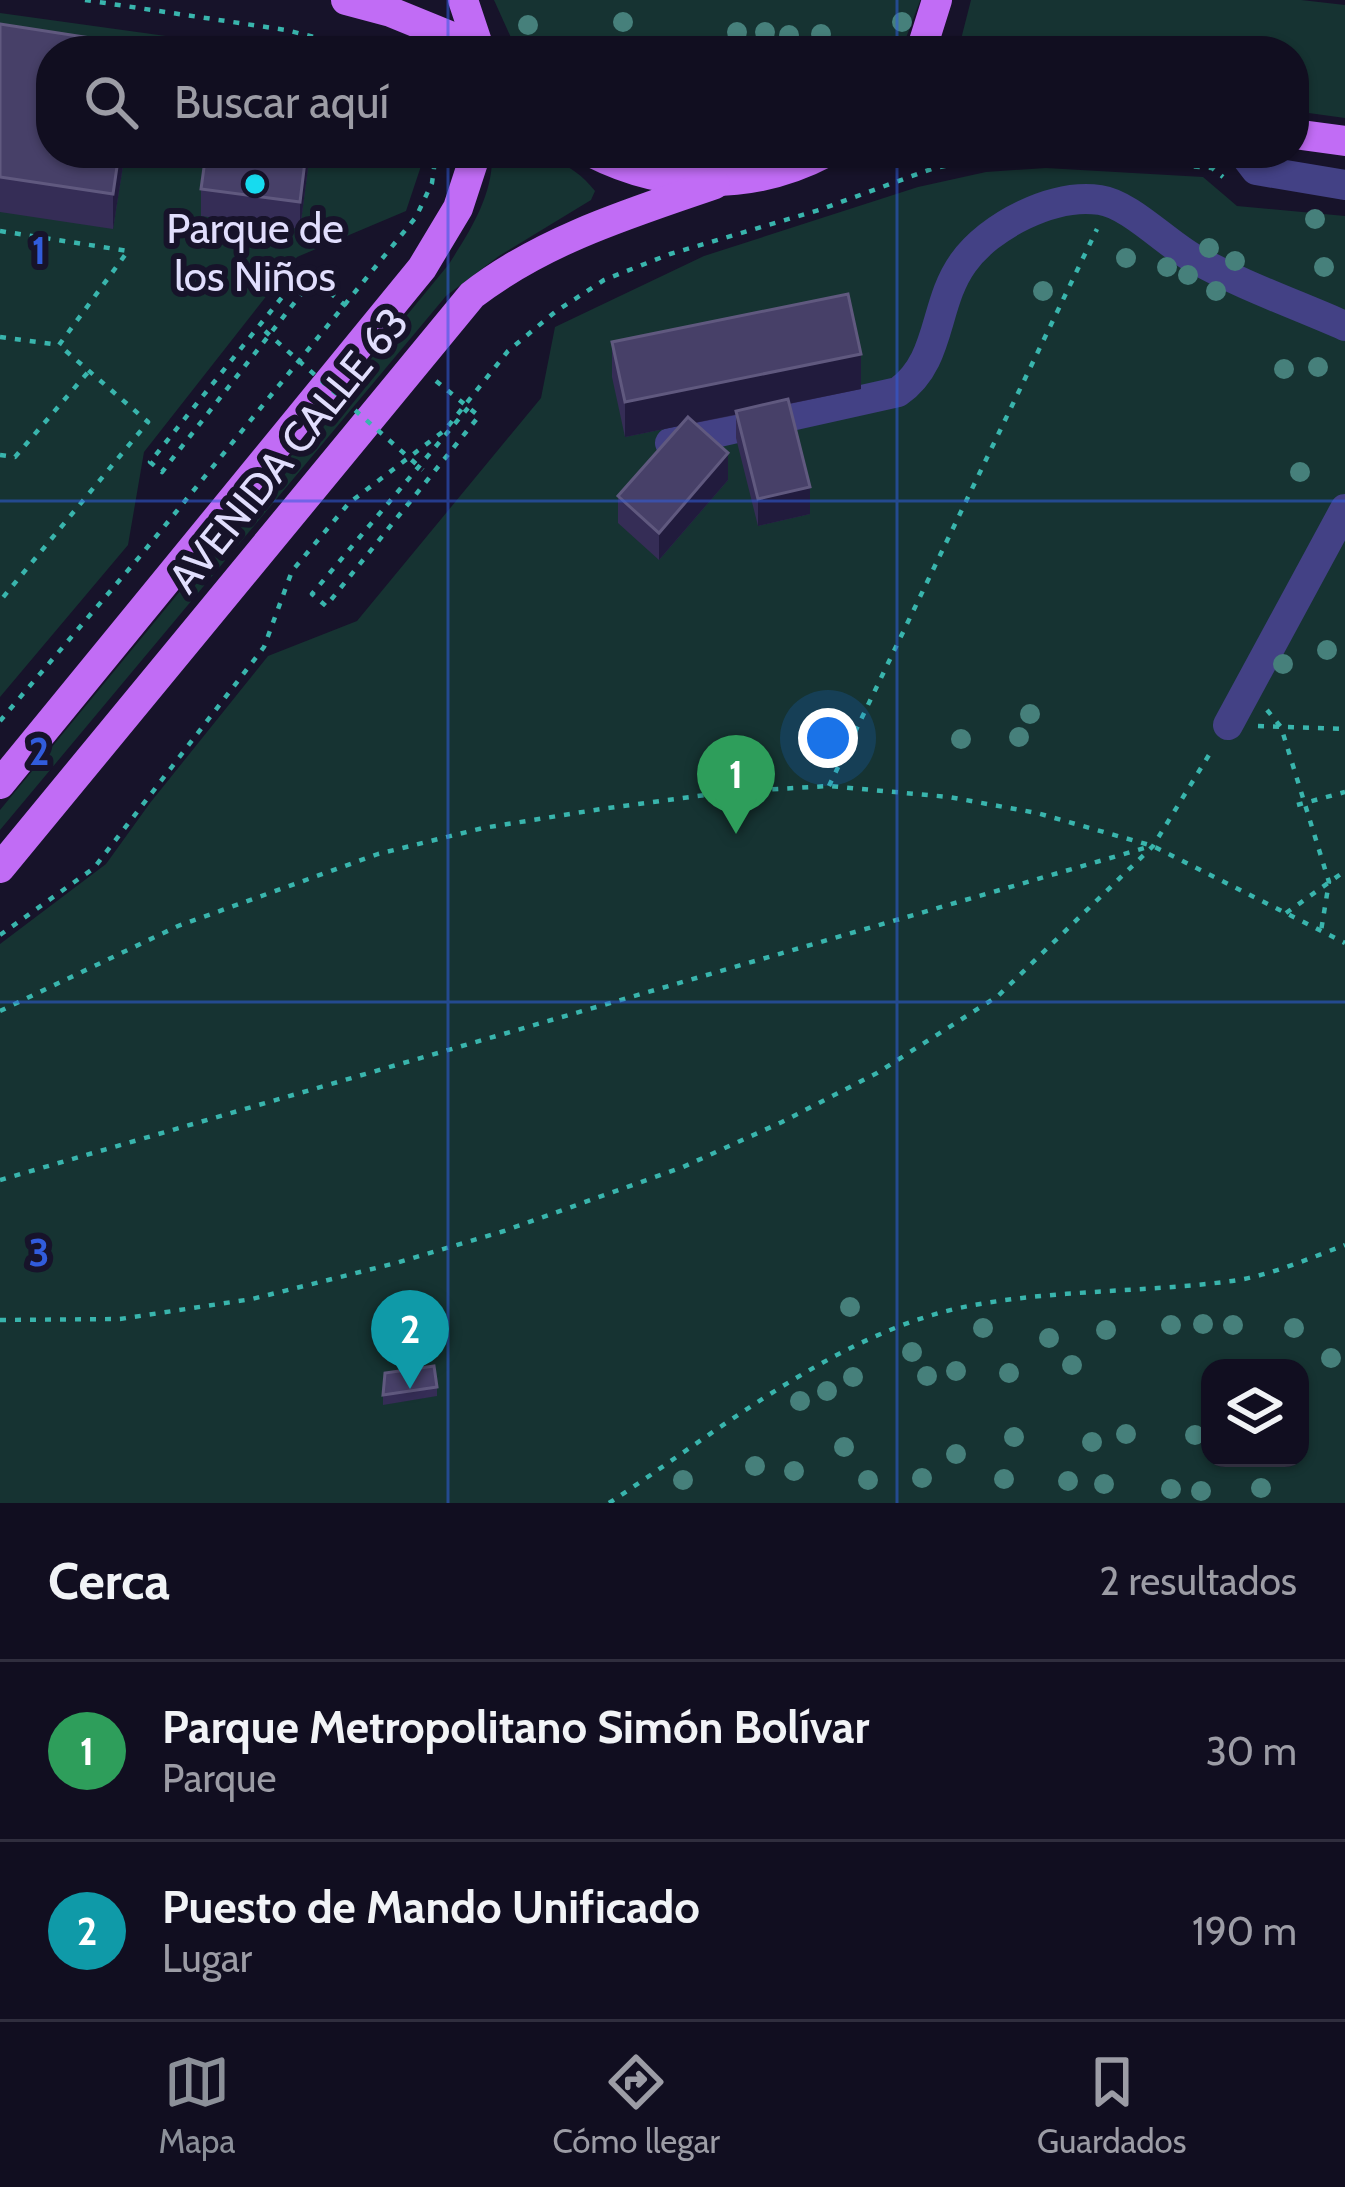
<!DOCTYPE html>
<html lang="es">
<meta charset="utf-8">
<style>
:root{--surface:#110e20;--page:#1a1729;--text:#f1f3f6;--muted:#9c9ca5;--line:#302e3e;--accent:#8c9099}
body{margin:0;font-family:Cabin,sans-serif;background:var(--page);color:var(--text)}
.controls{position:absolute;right:36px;bottom:36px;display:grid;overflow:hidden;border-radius:24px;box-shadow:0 3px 9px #0004}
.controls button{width:108px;height:108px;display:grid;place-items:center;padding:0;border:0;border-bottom:3px solid var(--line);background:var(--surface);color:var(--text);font:60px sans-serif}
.you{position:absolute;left:828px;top:738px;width:42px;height:42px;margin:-30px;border:9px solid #fff;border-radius:50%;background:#1a73e8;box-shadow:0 0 0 18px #1a73e833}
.badge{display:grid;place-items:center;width:78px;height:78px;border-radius:50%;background:var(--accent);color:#fff;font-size:39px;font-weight:700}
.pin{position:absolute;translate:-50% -99px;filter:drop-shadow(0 3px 6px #0008)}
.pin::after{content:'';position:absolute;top:63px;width:42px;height:36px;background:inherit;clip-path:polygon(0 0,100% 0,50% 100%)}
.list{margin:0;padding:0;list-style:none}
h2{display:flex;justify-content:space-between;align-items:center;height:156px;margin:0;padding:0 48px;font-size:51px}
h2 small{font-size:39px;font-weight:400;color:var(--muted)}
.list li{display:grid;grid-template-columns:78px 1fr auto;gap:36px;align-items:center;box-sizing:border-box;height:180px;padding:0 48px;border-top:3px solid var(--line)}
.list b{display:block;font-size:45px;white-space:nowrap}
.list p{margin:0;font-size:39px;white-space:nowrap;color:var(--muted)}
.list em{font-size:39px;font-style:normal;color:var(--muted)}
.icon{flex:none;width:66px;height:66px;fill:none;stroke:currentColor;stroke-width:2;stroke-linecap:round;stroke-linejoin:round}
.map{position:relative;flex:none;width:1345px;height:1503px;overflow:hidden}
.search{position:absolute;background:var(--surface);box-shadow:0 3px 9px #0004;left:36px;right:36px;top:36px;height:132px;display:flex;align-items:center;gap:30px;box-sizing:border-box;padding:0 42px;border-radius:48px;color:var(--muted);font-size:45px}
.sheet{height:516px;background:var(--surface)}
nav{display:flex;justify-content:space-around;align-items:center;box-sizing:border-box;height:168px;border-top:3px solid var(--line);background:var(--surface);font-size:33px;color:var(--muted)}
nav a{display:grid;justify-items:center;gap:6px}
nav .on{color:var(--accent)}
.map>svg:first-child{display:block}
.green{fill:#163332;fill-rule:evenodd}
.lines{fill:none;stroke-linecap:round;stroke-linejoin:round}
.path{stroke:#39b5ad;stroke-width:4.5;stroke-dasharray:6 9;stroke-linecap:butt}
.minor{stroke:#434185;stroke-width:30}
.major{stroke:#c16cf5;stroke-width:30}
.path-bridge{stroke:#39b5ad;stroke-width:4.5;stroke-dasharray:6 9;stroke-linecap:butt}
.tree{fill:#46807b}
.wall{fill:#352d56}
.shaded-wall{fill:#211b3d}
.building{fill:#474068;stroke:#60597f;stroke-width:3}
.grid{fill:none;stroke:#315cdc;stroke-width:3;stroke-opacity:0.55}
.poi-dot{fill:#17dbef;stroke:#17132a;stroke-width:4.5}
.labels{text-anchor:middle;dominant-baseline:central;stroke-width:12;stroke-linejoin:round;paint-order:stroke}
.poi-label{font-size:42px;fill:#e1defd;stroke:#17132a}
.street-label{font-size:42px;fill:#e1defd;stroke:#17132a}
.grid-label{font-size:39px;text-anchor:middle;font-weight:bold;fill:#315cdc;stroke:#17132a;stroke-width:12;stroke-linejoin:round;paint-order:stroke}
</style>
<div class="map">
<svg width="1345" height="1503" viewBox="0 0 1345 1503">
<rect width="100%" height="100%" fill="#17132a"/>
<g class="green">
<path d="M494,0h426v1l-19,50h-384z"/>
<path d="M971,0h330l44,5v113l-51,-7v-60h-336z"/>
<path d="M0,13l274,38h-223v102h368l2,13 -15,45 -109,46 -153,195 -16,93 -128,152z"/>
<path d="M492,153c41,0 75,2 103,38l-4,9 -92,56 -53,40 -446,534v-20l449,-546c21,-33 45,-70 43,-111z"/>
<path d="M1046,168l157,9 34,29 108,10v1287h-1345v-559l106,-80 44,-61 118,-147 89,-35 184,-223 14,-71 149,-71 214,-69 68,-15zM1210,1368h90v90h-90z"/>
</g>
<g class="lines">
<g class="path">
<path d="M85,0l201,30 84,21"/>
<path d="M0,231l128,20 -69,94 89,77 -148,179"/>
<path d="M313,279l-151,193 -12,-10 153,-191 48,39"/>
<path d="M0,337l59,8"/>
<path d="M436,381l43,35 -153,190 -14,-12 156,-186"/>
<path d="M0,455l15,2 74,-86"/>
<path d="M1267,710l14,17 48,155 -8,49"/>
<path d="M0,721l141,-166 275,-338 16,-34 4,-30"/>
<path d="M1258,726l87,3"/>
<path d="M829,786l268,-557"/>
<path d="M1297,805l48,-13"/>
<path d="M1286,913l59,-42"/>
<path d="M0,935l94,-67 170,-221 28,-76 57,-68 96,-73 63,-79 47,-39 49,-32 66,-26 149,-44 115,-42 50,-9 88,-2 140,11 11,9"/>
<path d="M0,1011l178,-85 200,-72 105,-26 118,-19 126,-17 102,-6 120,11 88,16 116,33 192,97"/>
<path d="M0,1180l1148,-333"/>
<path d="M0,1320l120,-1 132,-20 144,-36 108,-32 179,-64 99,-45 95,-49 121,-77 155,-150 59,-96"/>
<path d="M609,1503c107,-70 224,-167 350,-195 90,-19 182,-15 273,-27 37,-5 78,-23 113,-36"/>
</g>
<g class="minor">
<path d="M1243,153l13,17 89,15"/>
<path d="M670,443l228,-51c44,-31 35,-87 65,-129 26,-37 90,-70 137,-63 29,4 66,43 93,58 48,27 102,46 152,68"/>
<path d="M1228,725l117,-216"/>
</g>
<g class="major">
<path d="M346,0l45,12 88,36"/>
<path d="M463,0l17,51"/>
<path d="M921,51l16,-51"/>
<path d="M1294,134l51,7"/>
<path d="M593,153c73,37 160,38 232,0"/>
<path d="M0,784l422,-516 36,-60 18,-55"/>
<path d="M0,868l472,-573c71,-55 158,-82 243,-111"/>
</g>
<path class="path-bridge" d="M265,331l158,139"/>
</g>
<g class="tree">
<circle cx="623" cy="22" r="10"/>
<circle cx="902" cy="22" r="10"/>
<circle cx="528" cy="25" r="10"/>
<circle cx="737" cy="32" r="10"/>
<circle cx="765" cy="32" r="10"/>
<circle cx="821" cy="34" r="10"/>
<circle cx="789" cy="35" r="10"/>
<circle cx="1315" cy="219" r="10"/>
<circle cx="1209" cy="248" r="10"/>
<circle cx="1126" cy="258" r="10"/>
<circle cx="1235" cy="261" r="10"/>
<circle cx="1167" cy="267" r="10"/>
<circle cx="1324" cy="267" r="10"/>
<circle cx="1188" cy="275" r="10"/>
<circle cx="1043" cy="291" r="10"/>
<circle cx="1216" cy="291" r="10"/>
<circle cx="1318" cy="367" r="10"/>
<circle cx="1284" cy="369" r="10"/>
<circle cx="1300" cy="472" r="10"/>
<circle cx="1327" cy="650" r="10"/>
<circle cx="1283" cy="664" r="10"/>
<circle cx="1030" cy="714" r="10"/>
<circle cx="1019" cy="737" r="10"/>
<circle cx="961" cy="739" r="10"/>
<circle cx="850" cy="1307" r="10"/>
<circle cx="1203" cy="1324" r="10"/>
<circle cx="1171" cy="1325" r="10"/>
<circle cx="1233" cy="1325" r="10"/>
<circle cx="983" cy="1328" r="10"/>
<circle cx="1294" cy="1328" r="10"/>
<circle cx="1106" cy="1330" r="10"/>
<circle cx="1049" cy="1338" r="10"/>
<circle cx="912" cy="1352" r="10"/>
<circle cx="1331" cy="1358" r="10"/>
<circle cx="1072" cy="1365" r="10"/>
<circle cx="956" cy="1371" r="10"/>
<circle cx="1009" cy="1373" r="10"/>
<circle cx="927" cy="1376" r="10"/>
<circle cx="853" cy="1377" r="10"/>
<circle cx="827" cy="1391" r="10"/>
<circle cx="800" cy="1401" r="10"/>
<circle cx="1126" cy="1434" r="10"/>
<circle cx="1195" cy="1435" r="10"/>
<circle cx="1014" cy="1437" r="10"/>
<circle cx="1092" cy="1442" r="10"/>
<circle cx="844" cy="1447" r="10"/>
<circle cx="956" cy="1454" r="10"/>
<circle cx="755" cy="1466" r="10"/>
<circle cx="794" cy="1471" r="10"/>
<circle cx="922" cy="1478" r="10"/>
<circle cx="1004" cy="1479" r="10"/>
<circle cx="683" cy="1480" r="10"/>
<circle cx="868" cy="1480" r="10"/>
<circle cx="1068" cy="1481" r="10"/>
<circle cx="1104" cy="1484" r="10"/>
<circle cx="1261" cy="1488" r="10"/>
<circle cx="1171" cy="1489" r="10"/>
<circle cx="1201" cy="1491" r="10"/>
</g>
<g class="wall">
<path d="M0,24l136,27 -11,102 -12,76 -113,-17z"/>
<path d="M310,153l-10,76 -99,-13v-27z"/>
<path d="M612,342l249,47 -72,15 21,110 -52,12 -22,-88v-23l-41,8 33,57 -69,80 -41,-37v-27l61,-70 -54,11 -13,-60z"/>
<path d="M437,1387v9l-54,9v-10z"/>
</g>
<g class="shaded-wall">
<path d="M119,153h6l-12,76v-35z"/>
<path d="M306,153h4l-10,76v-27z"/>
<path d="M861,354v35l-236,48v-35z"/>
<path d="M728,453v27l-69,80v-27z"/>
<path d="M810,487v27l-52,12v-27z"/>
</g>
<g class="building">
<path d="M0,24l136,21 -1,6h-84v102h68l-6,41 -113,-17z"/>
<path d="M206,153h100l-6,49 -99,-13z"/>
<path d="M848,294l13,60 -236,48 -13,-60z"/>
<path d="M788,399l22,88 -52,12 -22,-88z"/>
<path d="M688,417l40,36 -69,80 -41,-37z"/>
<path d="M434,1366l3,21 -54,8 2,-22z"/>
</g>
<path class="grid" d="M448,0v51M897,0v51M448,153v1350M897,153v1350M0,501h1345M0,1002h1345"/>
<circle class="poi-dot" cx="255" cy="184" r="12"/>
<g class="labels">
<g class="poi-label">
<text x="255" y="228">Parque de<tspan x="255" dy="48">los Niños</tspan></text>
</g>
<g class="street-label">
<text transform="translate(288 450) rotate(-51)">AVENIDA CALLE 63</text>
</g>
</g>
<g class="grid-label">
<text x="39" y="264">1</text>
<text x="39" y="765">2</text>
<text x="39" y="1266">3</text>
</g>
</svg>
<div class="controls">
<button><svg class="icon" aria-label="layers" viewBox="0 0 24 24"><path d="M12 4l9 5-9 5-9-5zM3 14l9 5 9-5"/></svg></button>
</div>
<div class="you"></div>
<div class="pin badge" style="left:736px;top:834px;background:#2e9e5b">1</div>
<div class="pin badge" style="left:410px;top:1389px;background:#0f9aa8">2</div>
<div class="search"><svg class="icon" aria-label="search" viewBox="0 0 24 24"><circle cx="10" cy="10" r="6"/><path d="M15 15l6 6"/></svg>Buscar aquí</div>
</div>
<section class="sheet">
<h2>Cerca<small>2 resultados</small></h2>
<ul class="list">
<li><span class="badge" style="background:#2e9e5b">1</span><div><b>Parque Metropolitano Simón Bolívar</b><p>Parque</p></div><em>30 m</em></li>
<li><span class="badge" style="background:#0f9aa8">2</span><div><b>Puesto de Mando Unificado</b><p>Lugar</p></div><em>190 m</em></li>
</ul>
</section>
<nav>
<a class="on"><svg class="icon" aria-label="map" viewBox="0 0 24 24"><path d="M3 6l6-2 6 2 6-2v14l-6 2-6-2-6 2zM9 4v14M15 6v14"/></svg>Mapa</a>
<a><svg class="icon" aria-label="directions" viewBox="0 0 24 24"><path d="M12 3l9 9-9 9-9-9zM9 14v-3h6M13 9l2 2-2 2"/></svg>Cómo llegar</a>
<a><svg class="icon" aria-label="saved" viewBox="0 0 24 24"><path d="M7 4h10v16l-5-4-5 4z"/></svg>Guardados</a>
</nav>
